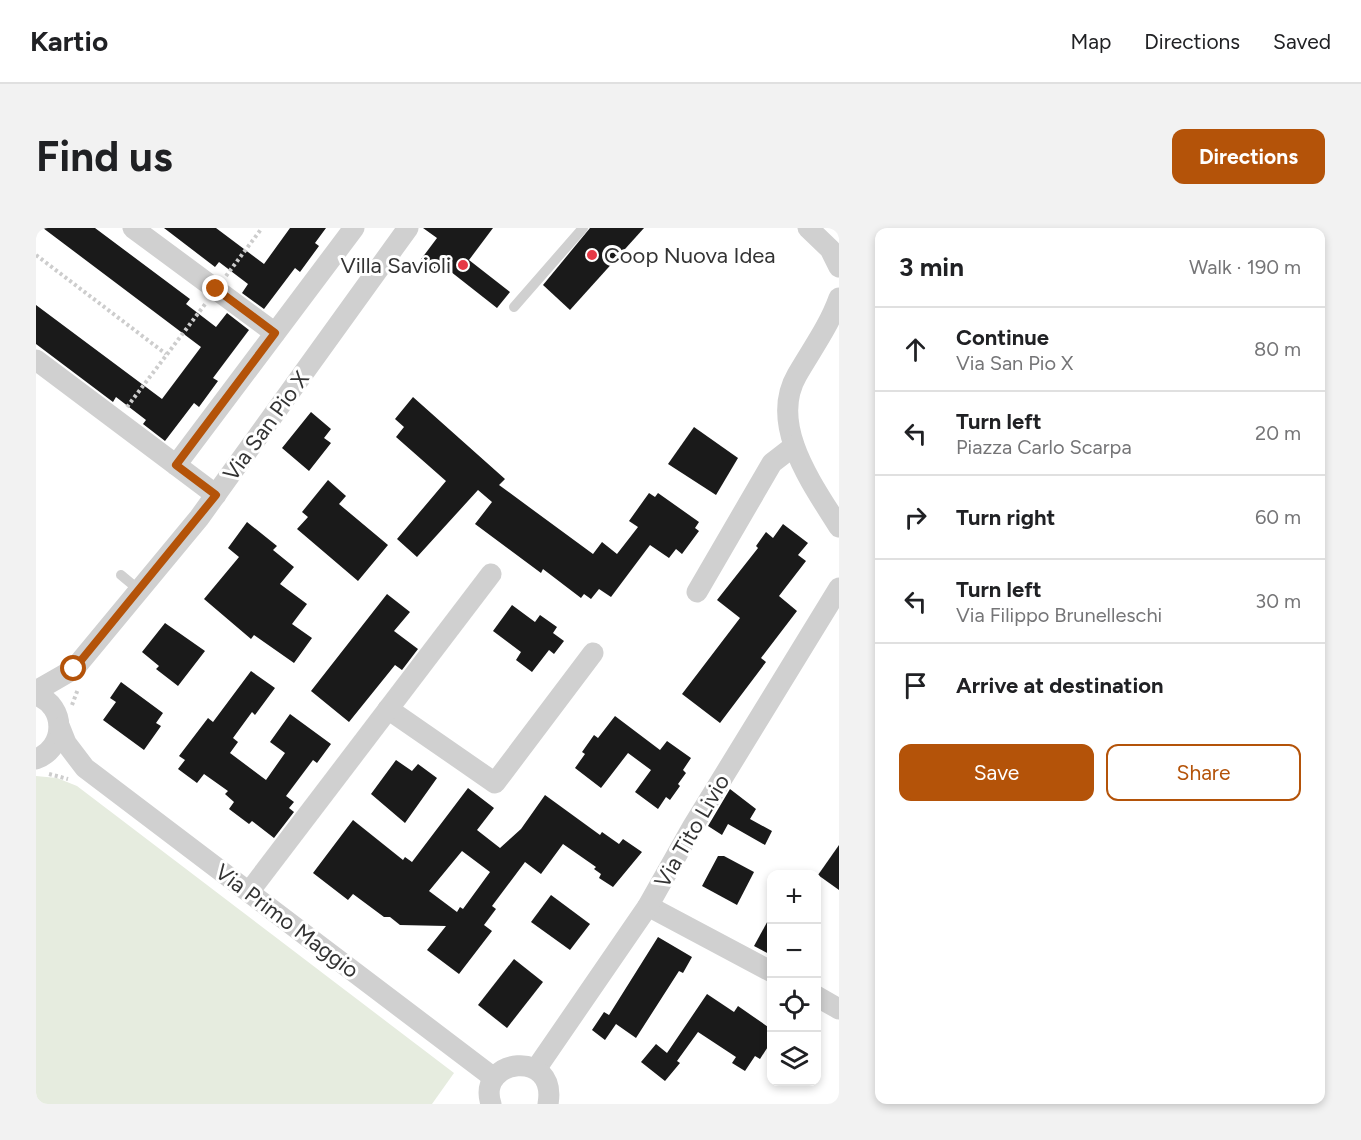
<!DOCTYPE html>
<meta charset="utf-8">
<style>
:root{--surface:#fff;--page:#f2f2f2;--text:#202124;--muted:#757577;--line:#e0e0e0;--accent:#b45309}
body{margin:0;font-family:Figtree,sans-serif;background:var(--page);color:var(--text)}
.controls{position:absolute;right:18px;bottom:18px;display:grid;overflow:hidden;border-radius:12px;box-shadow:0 3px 9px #0003}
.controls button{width:54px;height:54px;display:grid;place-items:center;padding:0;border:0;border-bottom:2px solid var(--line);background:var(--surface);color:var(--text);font:30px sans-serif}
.stop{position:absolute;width:18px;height:18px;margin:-14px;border:4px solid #b45309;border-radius:50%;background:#fff}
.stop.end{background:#b45309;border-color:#fff;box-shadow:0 2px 6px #0008}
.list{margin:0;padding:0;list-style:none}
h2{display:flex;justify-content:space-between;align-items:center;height:78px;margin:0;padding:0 24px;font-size:26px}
h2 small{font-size:20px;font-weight:400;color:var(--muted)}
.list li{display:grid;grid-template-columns:39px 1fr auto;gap:18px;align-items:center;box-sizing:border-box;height:84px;padding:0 24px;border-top:2px solid var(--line)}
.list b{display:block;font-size:22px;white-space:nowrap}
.list p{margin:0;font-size:20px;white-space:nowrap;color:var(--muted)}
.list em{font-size:20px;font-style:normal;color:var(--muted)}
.actions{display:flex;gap:12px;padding:18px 24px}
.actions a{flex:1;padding:14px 0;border:2px solid var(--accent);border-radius:12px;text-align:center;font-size:21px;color:var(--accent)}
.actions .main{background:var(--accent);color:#fff}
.icon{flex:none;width:33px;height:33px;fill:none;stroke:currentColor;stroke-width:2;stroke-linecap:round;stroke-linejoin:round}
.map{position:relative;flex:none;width:803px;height:876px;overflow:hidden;border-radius:12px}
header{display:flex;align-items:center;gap:36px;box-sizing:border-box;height:84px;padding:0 30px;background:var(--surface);border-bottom:2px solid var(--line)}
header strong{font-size:28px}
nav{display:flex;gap:33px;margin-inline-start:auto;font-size:21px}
.intro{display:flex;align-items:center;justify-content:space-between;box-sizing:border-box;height:144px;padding:0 36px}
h1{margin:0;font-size:42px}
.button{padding:15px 27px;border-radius:12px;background:var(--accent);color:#fff;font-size:21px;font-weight:700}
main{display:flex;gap:36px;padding:0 36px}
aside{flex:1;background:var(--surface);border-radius:12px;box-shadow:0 3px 9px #0003}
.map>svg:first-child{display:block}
.green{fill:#e6ecdf}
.building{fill:#1a1a1a;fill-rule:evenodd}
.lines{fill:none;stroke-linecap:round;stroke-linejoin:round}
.path{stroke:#cdcdcd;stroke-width:4;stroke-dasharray:3 3;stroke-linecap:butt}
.lane{stroke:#d0d0d0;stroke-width:10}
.street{stroke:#d0d0d0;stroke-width:21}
.route{stroke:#b45309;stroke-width:8}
.poi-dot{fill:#e63946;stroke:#fff;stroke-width:2}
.labels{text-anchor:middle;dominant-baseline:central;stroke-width:6;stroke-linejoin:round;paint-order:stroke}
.poi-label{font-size:22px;fill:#333;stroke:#fff;text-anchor:start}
.street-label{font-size:22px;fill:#333;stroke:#fff}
</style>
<header>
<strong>Kartio</strong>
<nav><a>Map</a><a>Directions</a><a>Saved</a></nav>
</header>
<div class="intro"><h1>Find us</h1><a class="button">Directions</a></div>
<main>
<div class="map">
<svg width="803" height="876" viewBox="0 0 803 876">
<rect width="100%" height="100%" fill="#fff"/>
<path class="green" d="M0,548l21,2 20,8 377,287 -22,31h-396z"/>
<g class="building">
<path d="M7,0h52l95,71 -4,5 30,23 11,-14 22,17 -36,48 5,3 -19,26 -5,-4 -29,38 -22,-17 3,-4 -30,-23 -3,5 -77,-58v-39l126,94 39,-52z"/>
<path d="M128,0h52l48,36 26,-36h36l-11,15 4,3 -19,26 -5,-4 -31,41 -22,-16 6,-9 -29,-22 -4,5z"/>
<path d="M387,0h70l-24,32 41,32 -13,16 -56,-44 -7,9 -15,-11 18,-24z"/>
<path d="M554,0h54l-74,82 -27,-25z"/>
<path d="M377,169l92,82 -6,6 94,69 9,-12 15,12 21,-27 -9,-6 20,-28 6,4 3,-4 41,29 -4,6 4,3 -17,23 -6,-5 -7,9 -19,-13 -39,52 -12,-8 -8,10 -7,-5 -3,4 -38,-29 -2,4 -66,-49 17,-22 -14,-12 -61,67 -20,-18 49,-58 -50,-44 8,-10 -9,-8z"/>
<path d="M275,184l20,17 -7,9 7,5 -22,28 -27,-23z"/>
<path d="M658,199l44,31 -22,37 -48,-31z"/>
<path d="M292,252l18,16 -7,8 49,41 -30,36 -61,-52 11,-12 -6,-5z"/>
<path d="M211,294l30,24 -4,4 21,17 -14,17 27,20 -15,20 20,14 -18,25 -40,-28 -3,4 -47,-40 35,-42 -11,-9z"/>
<path d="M747,296l25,19 -10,12 8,6 -27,35 18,15 -36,47 5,4 -46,61 -38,-29 58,-76 -23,-18 41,-52 -2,-2 10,-14 7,6z"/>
<path d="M351,366l23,18 -16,19 24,18 -16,21 -7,-5 -46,57 -38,-31z"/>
<path d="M476,377l23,17 5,-7 17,12 -4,6 11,8 -10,13 -5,-4 -17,22 -16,-12 5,-8 -28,-21z"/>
<path d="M129,395l40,28 -27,35 -22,-17 3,-3 -17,-14z"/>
<path d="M215,443l24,17 -20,27 -3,-3 -19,26 5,4 -8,11 36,27 19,-27 -15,-11 20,-28 41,30 -14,19 -4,-3 -27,36 8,6 -5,6 5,4 -20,26 -22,-17 -3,3 -20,-15 5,-7 -9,-8 3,-3 -24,-17 -7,9 -19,-14 7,-9 -6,-4 29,-38 5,4z"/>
<path d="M85,454l42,31 -7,10 5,3 -17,24 -41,-30 13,-18 -6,-4z"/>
<path d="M579,488l45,34 7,-9 24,17 -8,12 3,3 -8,11 2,2 -10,14 -4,-3 -8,12 -23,-17 16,-22 -23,-17 -27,35 -26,-20 10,-14 -3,-2 12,-17 4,3z"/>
<path d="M360,532l16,11 6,-7 19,14 -32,45 -34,-29z"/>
<path d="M432,560l26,20 -17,22 23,18 21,-19 24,-34 55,40 2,-3 17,12 4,-5 19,13 -29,35 -14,-9 2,-4 -7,-5 2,-2 -33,-23 -22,30 -16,-12 -33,44 4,3 -12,16 8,6 -33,43 -32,-24 19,-24 -46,-1 -10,-8h-6l-31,-23 -5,6 -35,-27 40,-53 50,40 2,-3 7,5zM426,623l28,21 -27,37 -3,-2 -3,5 -28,-21z"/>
<path d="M694,561l26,20 -6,10 22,12 -7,14 -37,-21 -6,11 -14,-9z"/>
<path d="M803,617v45l-21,-15z"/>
<path d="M682,628h6l30,16 -17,33 -35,-19z"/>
<path d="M515,667l39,29 -20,26 -39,-28z"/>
<path d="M735,687v40l-17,-9z"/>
<path d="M622,709l34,20 -9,16 -4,-2 -43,67 -20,-14 -11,16 -13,-10 12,-18 5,3z"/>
<path d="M478,731l29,23 -36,46 -29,-23z"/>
<path d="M671,766l27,18 4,-6 33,23v13l-11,17 -5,-3 -10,15 -13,-8 4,-6 -38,-25 -21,29 3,2 -15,18 -24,-19 15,-18 11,9z"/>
</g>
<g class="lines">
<g class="path">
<path d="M0,27l130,99"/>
<path d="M190,48l36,-48"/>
<path d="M91,179l79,-104"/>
<path d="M36,477l6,-16"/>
<path d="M13,546l19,5"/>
</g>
<g class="lane">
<path d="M478,79l69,-79"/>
<path d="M85,347l18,15"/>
</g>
<g class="street">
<path d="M97,0l142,105"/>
<path d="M772,0l22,21 9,18"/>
<path d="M803,70c-10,28 -27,51 -42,77 -29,50 16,110 42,152"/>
<path d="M0,132l180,135"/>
<path d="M140,237l178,-237"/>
<path d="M661,364l75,-129 22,-17"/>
<path d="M0,463l38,-22 125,-151 209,-290"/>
<path d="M0,467c31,11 30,53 0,64"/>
<path d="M352,481l107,74 98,-130"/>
<path d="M24,500l6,15 19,25 409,310"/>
<path d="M213,664l242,-318"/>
<path d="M612,678l124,66"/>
<path d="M780,768l23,13"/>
<path d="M500,841l112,-163 45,-80 146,-238"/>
<path d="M455,876c-15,-46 67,-56 57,0"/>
</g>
</g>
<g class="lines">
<path class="route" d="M38,441l142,-174 -40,-30 99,-132 -59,-44"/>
</g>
<g class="poi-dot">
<circle cx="556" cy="27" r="6"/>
<circle cx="427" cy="37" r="6"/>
</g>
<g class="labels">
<g class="poi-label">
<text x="568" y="27">Coop Nuova Idea</text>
<text x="415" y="37" text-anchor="end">Villa Savioli</text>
</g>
<g class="street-label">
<text transform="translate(230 198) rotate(-54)">Via San Pio X</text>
<text transform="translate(656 603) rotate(-60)">Via Tito Livio</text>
<text transform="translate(251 693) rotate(37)">Via Primo Maggio</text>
</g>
</g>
</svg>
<div class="controls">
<button>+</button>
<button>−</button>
<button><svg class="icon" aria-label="locate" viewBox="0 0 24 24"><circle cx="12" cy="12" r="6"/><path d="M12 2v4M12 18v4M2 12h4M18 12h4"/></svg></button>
<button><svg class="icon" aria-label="layers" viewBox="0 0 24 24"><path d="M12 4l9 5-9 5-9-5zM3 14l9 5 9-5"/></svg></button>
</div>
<div class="stop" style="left:38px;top:441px"></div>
<div class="stop end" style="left:180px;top:61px"></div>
</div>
<aside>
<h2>3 min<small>Walk · 190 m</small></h2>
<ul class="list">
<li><svg class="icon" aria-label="ahead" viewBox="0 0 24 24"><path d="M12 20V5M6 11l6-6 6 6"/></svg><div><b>Continue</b><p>Via San Pio X</p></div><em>80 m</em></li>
<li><svg class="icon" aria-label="left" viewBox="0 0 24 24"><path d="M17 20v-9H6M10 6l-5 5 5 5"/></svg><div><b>Turn left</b><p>Piazza Carlo Scarpa</p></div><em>20 m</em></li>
<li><svg class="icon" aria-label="right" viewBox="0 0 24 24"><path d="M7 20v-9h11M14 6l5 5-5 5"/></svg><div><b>Turn right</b></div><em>60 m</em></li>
<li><svg class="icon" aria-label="left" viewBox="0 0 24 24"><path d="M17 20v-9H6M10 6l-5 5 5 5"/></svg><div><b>Turn left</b><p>Via Filippo Brunelleschi</p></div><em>30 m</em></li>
<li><svg class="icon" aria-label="arrive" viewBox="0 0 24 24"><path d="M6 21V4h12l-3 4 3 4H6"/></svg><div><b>Arrive at destination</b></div></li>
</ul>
<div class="actions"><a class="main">Save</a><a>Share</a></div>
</aside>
</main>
